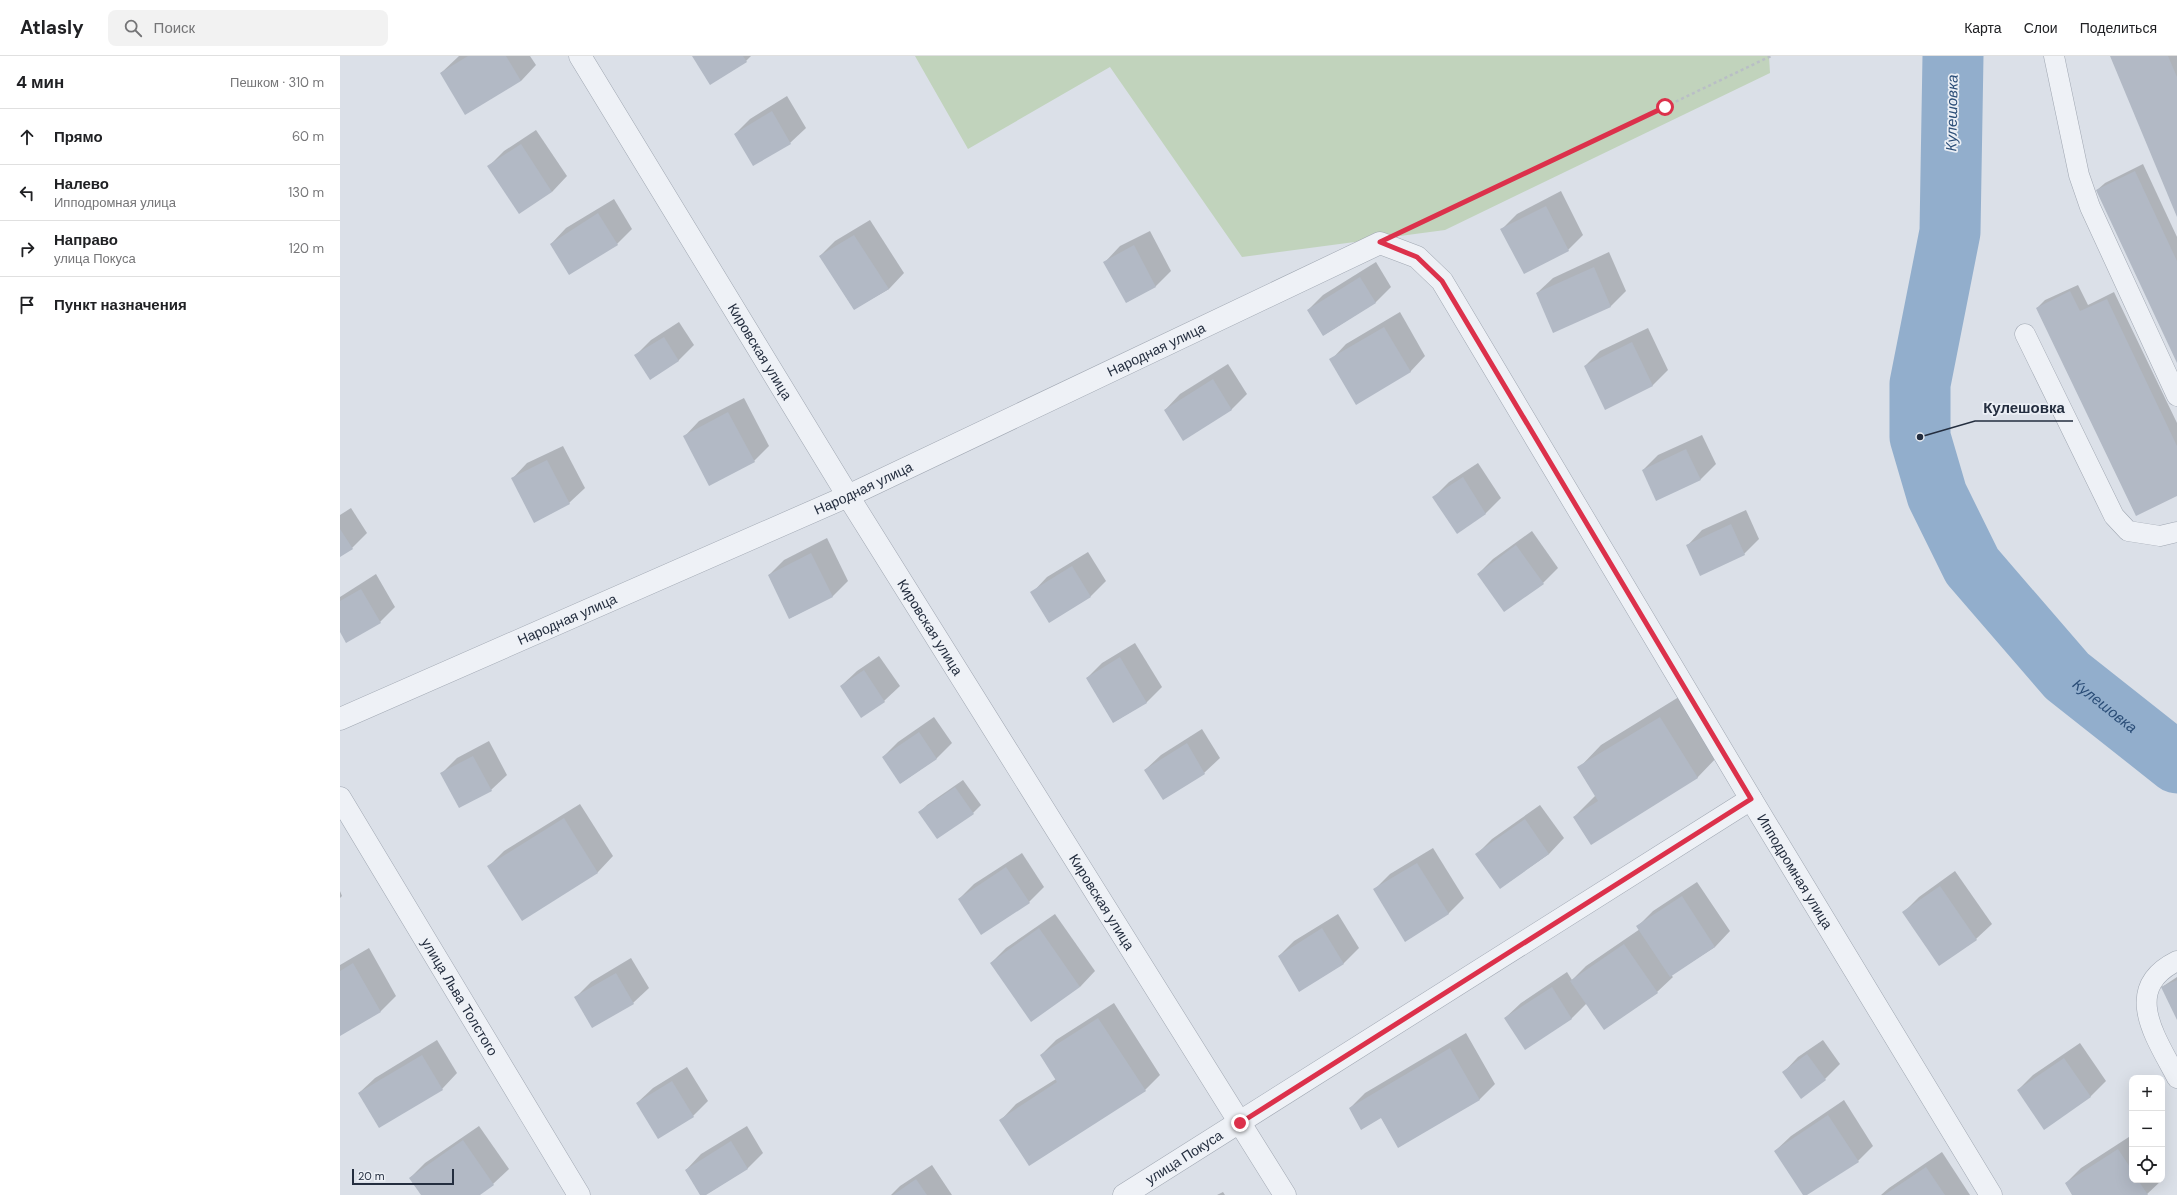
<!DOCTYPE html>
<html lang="ru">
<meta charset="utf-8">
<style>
:root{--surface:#fff;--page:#f2f2f2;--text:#202124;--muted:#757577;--line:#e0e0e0}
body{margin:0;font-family:"DM Sans",sans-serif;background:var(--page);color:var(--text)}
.controls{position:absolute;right:12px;bottom:12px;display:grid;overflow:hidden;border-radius:8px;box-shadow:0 4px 16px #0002}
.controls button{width:36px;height:36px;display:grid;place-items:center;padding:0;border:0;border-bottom:1px solid var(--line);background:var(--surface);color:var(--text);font:20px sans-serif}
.scale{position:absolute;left:12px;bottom:10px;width:102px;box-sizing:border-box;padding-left:4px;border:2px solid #242e3f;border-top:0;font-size:11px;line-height:14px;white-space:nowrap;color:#242e3f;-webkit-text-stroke:3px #ebeff5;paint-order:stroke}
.stop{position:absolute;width:12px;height:12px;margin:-9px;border:3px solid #dc314b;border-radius:50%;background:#fff}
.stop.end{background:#dc314b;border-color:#fff;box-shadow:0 1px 4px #0008}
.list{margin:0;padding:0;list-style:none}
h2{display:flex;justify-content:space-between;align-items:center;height:52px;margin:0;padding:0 16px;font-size:17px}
h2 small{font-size:13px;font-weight:400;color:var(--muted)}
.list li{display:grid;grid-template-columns:26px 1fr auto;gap:12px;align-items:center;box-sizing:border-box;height:56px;padding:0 16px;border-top:1px solid var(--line)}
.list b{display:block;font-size:15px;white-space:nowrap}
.list p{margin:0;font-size:13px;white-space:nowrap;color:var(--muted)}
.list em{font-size:13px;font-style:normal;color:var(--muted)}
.icon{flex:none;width:22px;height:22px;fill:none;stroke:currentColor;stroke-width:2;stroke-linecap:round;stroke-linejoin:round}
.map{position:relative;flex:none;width:1837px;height:1139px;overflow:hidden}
header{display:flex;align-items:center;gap:24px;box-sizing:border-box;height:56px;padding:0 20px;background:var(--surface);border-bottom:1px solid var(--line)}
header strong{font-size:19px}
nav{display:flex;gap:22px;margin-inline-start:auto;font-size:14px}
.search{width:280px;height:36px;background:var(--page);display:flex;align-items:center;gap:10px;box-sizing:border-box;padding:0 14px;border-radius:8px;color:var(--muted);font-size:15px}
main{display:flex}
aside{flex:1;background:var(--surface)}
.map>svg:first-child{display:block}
.green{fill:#c1d3bc}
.shadow{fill:#0003}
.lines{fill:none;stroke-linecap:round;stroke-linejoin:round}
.river{stroke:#92aecc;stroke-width:61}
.building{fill:#b2b9c5}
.service-casing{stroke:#a0a7b2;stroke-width:21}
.minor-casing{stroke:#a0a7b2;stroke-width:23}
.path{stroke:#b9bec6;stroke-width:2.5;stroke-dasharray:3 3;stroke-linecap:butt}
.service{stroke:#eef1f6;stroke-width:20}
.minor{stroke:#eef1f6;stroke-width:22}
.route{stroke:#dc314b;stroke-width:5}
.labels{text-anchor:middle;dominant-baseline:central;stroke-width:3.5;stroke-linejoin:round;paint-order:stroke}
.street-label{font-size:14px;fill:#242e3f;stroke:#ebeff5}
.water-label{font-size:15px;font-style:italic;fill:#2a4d77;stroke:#ebeff5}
.leader{fill:none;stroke:#242e3f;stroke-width:1.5}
.callout-dot{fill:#242e3f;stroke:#ebeff5;stroke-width:1.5}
.callout-label{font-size:15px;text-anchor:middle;font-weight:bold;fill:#242e3f;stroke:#ebeff5;stroke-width:3.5;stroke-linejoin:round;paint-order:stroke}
</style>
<header>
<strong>Atlasly</strong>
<div class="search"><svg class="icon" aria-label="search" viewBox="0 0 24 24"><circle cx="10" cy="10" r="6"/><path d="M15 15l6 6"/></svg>Поиск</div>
<nav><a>Карта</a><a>Слои</a><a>Поделиться</a></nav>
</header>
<main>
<aside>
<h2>4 мин<small>Пешком · 310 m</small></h2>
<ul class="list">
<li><svg class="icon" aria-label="ahead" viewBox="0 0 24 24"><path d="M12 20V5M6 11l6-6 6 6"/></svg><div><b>Прямо</b></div><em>60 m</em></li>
<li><svg class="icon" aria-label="left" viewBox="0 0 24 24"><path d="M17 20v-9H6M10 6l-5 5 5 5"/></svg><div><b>Налево</b><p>Ипподромная улица</p></div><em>130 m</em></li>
<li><svg class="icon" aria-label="right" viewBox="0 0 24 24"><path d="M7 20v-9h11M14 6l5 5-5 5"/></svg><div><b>Направо</b><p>улица Покуса</p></div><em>120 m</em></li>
<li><svg class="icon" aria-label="arrive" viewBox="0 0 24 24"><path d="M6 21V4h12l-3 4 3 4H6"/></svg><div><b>Пункт назначения</b></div></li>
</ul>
</aside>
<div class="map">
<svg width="1837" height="1139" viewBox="0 0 1837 1139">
<rect width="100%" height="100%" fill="#dbe0e8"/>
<path class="green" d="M575,0h854l1,17 -325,157 -203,27 -132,-190 -142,82z"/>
<g class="shadow">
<path d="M119,0h71l6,9 -15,16 -80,-8z"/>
<path d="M354,0h57l-5,5z"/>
<path d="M1771,0h66v158z"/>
<path d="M447,40l19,32 -16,15 -55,-9 15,-15z"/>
<path d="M196,74l31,46 -15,16 -63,-26 15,-15z"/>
<path d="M1803,108l34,73v124l-80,-171 8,-7z"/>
<path d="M1221,135l22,44 -15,15 -66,-21 15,-15z"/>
<path d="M274,143l18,30 -15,15h-66l15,-16z"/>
<path d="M530,164l34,53 -15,16 -35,20 -34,-53 15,-15z"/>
<path d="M810,175l21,40 -15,15 -29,16 -22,-40 15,-16z"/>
<path d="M1269,196l17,39 -15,15 -57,25 -17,-38 16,-15z"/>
<path d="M1036,206l15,25 -15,15 -52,33 -16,-25 15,-15z"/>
<path d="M1738,229l10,20 26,-13 63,131v72l-140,-187 8,-8z"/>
<path d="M1060,256l25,44 -15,16 -79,-12 15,-16z"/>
<path d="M339,266l15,23 -16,16 -43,-5 16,-16z"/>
<path d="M1308,272l20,42 -15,15 -47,23 -21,-42 15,-15z"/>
<path d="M888,308l19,30 -15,15 -49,30 -18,-29 15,-16z"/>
<path d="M404,342l25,48 -15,15 -70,-24 15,-16z"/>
<path d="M1362,379l14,29 -15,15 -58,-9 15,-15z"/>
<path d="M223,390l22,42 -16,15 -57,-24 15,-16z"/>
<path d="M1138,407l23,35 -15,15 -29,19 -23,-35 15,-15z"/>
<path d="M11,452l16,25 -15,15 -12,8v-41z"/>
<path d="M1406,454l13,29 -15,15 -57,-8 15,-16z"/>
<path d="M1192,475l26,37 -15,15 -65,-9 15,-15z"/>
<path d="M487,482l21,43 -15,15 -43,22 -21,-43 15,-15z"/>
<path d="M748,496l18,29 -15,15 -42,26 -17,-29 15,-16z"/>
<path d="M36,518l19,33 -15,15 -40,8v-33z"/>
<path d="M795,587l27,44 -15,15 -33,20 -27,-44 15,-15z"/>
<path d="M539,600l21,30 -16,15 -23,15 -20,-30 16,-15z"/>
<path d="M1342,639l37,60 -22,23 -123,39 22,-22 -17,-27 22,-23z"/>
<path d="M594,661l18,26 -15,15 -36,25 -18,-26 15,-15z"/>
<path d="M862,673l18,29 -16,15 -59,-3 16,-15z"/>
<path d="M149,685l18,34 -16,15 -49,-17 15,-15z"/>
<path d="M623,724l18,25 -8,8 -53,-1 7,-7z"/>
<path d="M240,748l33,52 -15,16 -76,47 -33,-53 15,-15z"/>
<path d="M1200,749l24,33 -15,16 -49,34 -23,-34 15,-15z"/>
<path d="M1093,792l31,50 -16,16 -74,-24 16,-16z"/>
<path d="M682,797l22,34 -15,15 -70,-3 15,-15z"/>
<path d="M1615,815l37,53 -16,15 -37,25 -35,-52 15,-15z"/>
<path d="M1357,826l33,49 -15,16 -44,28 2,2 -16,15 -70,11 -15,15 -47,30 -20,-30 16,-15 46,-31 5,8 14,-14 54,-37 -2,-3 15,-15z"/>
<path d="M0,835l2,5 -2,2z"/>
<path d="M715,858l40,57 -15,16 -89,-24 15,-15z"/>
<path d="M998,858l21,34 -15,15 -44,27 -21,-34 15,-15z"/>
<path d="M29,892l27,48 -15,15 -41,24v-70z"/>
<path d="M291,902l18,30 -16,15 -57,-6 15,-15z"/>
<path d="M1837,921v41l-15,-31z"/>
<path d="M774,947l46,72 -15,15 -144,30 15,-16 40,-25 -15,-24 15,-15z"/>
<path d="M1126,977l29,51 -15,15 -82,47 -17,-29 -31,-9 15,-15z"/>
<path d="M97,984l20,33 -15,16 -83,4 16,-15z"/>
<path d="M1483,984l17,24 -15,15 -42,-6 15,-16z"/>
<path d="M1740,987l26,38 -16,16 -72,-7 15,-15z"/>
<path d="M347,1011l21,34 -15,15 -56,-13 16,-15z"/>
<path d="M1504,1044l29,46 -15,15 -54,34 -29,-44 16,-15z"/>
<path d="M139,1070l30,43 -16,15 -15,11h-56l-12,-17 15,-15z"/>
<path d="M407,1070l16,27 -15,15 -43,27h-4l-15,-25 15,-16z"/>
<path d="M1792,1079v45h30l-16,15h-73l-7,-12 15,-15z"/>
<path d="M1602,1096l28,43h-89l8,-7z"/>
<path d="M592,1109l20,30h-61l9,-9z"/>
<path d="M883,1136l2,3h-8z"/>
</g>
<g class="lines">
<path class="river" id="s1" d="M1613,0l-3,176 -30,152v53l17,58 35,71 95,110 110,87"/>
</g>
<g class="building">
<path d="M128,0h38l15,25 -56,34 -25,-42z"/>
<path d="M352,0h51l4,6 -37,23z"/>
<path d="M1770,0h58l9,21v140z"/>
<path d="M432,55l19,33 -38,22 -19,-32z"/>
<path d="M181,88l31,48 -33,22 -32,-48z"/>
<path d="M1795,115l42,90v102l-81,-173z"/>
<path d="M1206,150l23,45 -45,23 -24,-45z"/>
<path d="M258,157l20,32 -49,30 -19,-31z"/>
<path d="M514,179l35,54 -35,21 -35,-54z"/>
<path d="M794,189l22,42 -30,16 -23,-41z"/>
<path d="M1254,211l17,40 -58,26 -17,-40z"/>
<path d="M1020,221l16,26 -53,33 -16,-26z"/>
<path d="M1730,235l10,20 27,-12 70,147v50l-41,20 -100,-208z"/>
<path d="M1044,271l27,45 -55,33 -27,-46z"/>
<path d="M324,281l15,24 -29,19 -16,-25z"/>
<path d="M1292,286l21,44 -48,24 -21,-44z"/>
<path d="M873,323l19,31 -49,31 -19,-31z"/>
<path d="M388,356l27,50 -46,24 -26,-50z"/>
<path d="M1346,393l15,31 -45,21 -14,-31z"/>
<path d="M207,404l23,44 -36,19 -23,-45z"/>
<path d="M1123,421l23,37 -29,20 -25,-37z"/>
<path d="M1391,468l14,31 -45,21 -14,-31z"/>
<path d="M0,473l13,20 -13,8z"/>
<path d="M1176,489l28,39 -40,28 -27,-38z"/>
<path d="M471,497l22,44 -44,22 -21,-44z"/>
<path d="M732,510l19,31 -42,26 -19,-31z"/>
<path d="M21,533l20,34 -35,20 -6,-11v-31z"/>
<path d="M780,601l27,46 -34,20 -27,-45z"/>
<path d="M524,614l21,32 -24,16 -21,-32z"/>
<path d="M1320,661l38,61 -107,67 -18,-28 25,-16 -21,-34z"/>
<path d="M579,676l18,27 -37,25 -18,-27z"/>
<path d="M847,687l18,31 -42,26 -19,-30z"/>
<path d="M133,700l19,35 -33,17 -19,-35z"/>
<path d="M615,731l19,27 -37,25 -19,-27z"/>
<path d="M224,762l34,55 -76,48 -35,-55z"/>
<path d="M1185,763l24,35 -49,35 -25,-35z"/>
<path d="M1077,807l32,51 -44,28 -32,-53z"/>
<path d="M666,811l24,36 -49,32 -23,-36z"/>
<path d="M1600,830l37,54 -38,26 -37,-54z"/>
<path d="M1342,840l33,51 -45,30 -34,-51z"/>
<path d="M699,872l41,59 -49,35 -41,-59z"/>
<path d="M982,872l22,36 -45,28 -21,-36z"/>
<path d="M1284,888l34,49 -54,37 -34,-49z"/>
<path d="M13,907l28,49 -41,24v-65z"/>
<path d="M276,917l18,31 -42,24 -18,-31z"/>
<path d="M1837,924v40l-16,-33z"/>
<path d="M1212,931l20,32 -47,31 -21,-32z"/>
<path d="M758,962l48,73 -117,75 -30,-46 58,-38 -17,-27z"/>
<path d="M1110,992l30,52 -82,48 -17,-30 -20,12 -12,-22z"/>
<path d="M1467,998l19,26 -25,19 -19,-27z"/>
<path d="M82,999l21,35 -64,38 -21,-35z"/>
<path d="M1724,1002l27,39 -47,33 -27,-40z"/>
<path d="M332,1025l22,36 -36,22 -22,-36z"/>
<path d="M1488,1059l31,47 -52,33h-4l-29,-44z"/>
<path d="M123,1084l31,45 -14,10h-59l-12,-17z"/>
<path d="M391,1085l17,28 -42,26h-6l-15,-25z"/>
<path d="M1778,1093l14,21v10h6l10,15h-76l-7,-12z"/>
<path d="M1586,1111l19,28h-61z"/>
<path d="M576,1123l11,16h-34z"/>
</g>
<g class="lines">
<defs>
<g id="service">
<path d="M1714,0l25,119 11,32 87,189"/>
<path d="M1685,278l89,182 14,15 32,5 17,-4"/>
<path d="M1837,905c-57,28 -20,78 0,117"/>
</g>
<g id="minor">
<path id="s2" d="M240,0l268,440 437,699"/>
<path id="s3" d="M0,663l508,-223 532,-253 37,14 25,24 309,518 240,396"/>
<path id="s4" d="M0,742l239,397"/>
<path id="s5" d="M784,1139l627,-396"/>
</g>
</defs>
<use href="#service" class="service-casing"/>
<use href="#minor" class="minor-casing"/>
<path class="path" d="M1076,170l355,-170"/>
<use href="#service" class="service"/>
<use href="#minor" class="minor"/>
</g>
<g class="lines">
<path class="route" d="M900,1067l511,-324 -309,-518 -25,-24 -37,-15 285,-135"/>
</g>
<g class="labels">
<g class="street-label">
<text stroke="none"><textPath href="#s3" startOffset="896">Народная улица</textPath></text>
<text stroke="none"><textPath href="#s2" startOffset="346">Кировская улица</textPath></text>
<text stroke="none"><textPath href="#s3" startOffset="572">Народная улица</textPath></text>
<text stroke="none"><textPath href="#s3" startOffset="248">Народная улица</textPath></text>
<text stroke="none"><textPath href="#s2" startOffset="670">Кировская улица</textPath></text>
<text stroke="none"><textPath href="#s3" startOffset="1906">Ипподромная улица</textPath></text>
<text stroke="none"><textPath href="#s2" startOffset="994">Кировская улица</textPath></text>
<text stroke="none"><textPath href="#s4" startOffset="232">улица Льва Толстого</textPath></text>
<text stroke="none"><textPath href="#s5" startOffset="71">улица Покуса</textPath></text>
</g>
<g class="water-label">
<text transform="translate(1612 57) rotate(-89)">Кулешовка</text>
<text stroke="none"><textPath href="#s1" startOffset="717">Кулешовка</textPath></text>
</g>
</g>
<path class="leader" d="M1580 381L1635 365H1733"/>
<circle class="callout-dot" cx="1580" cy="381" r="4"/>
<g class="callout-label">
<text x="1684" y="357">Кулешовка</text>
</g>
</svg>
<div class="controls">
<button>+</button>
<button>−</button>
<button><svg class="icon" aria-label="locate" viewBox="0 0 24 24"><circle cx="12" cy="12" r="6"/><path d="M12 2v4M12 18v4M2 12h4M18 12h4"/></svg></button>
</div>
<div class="scale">20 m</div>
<div class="stop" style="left:1325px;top:51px"></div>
<div class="stop end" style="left:900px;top:1067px"></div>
</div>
</main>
